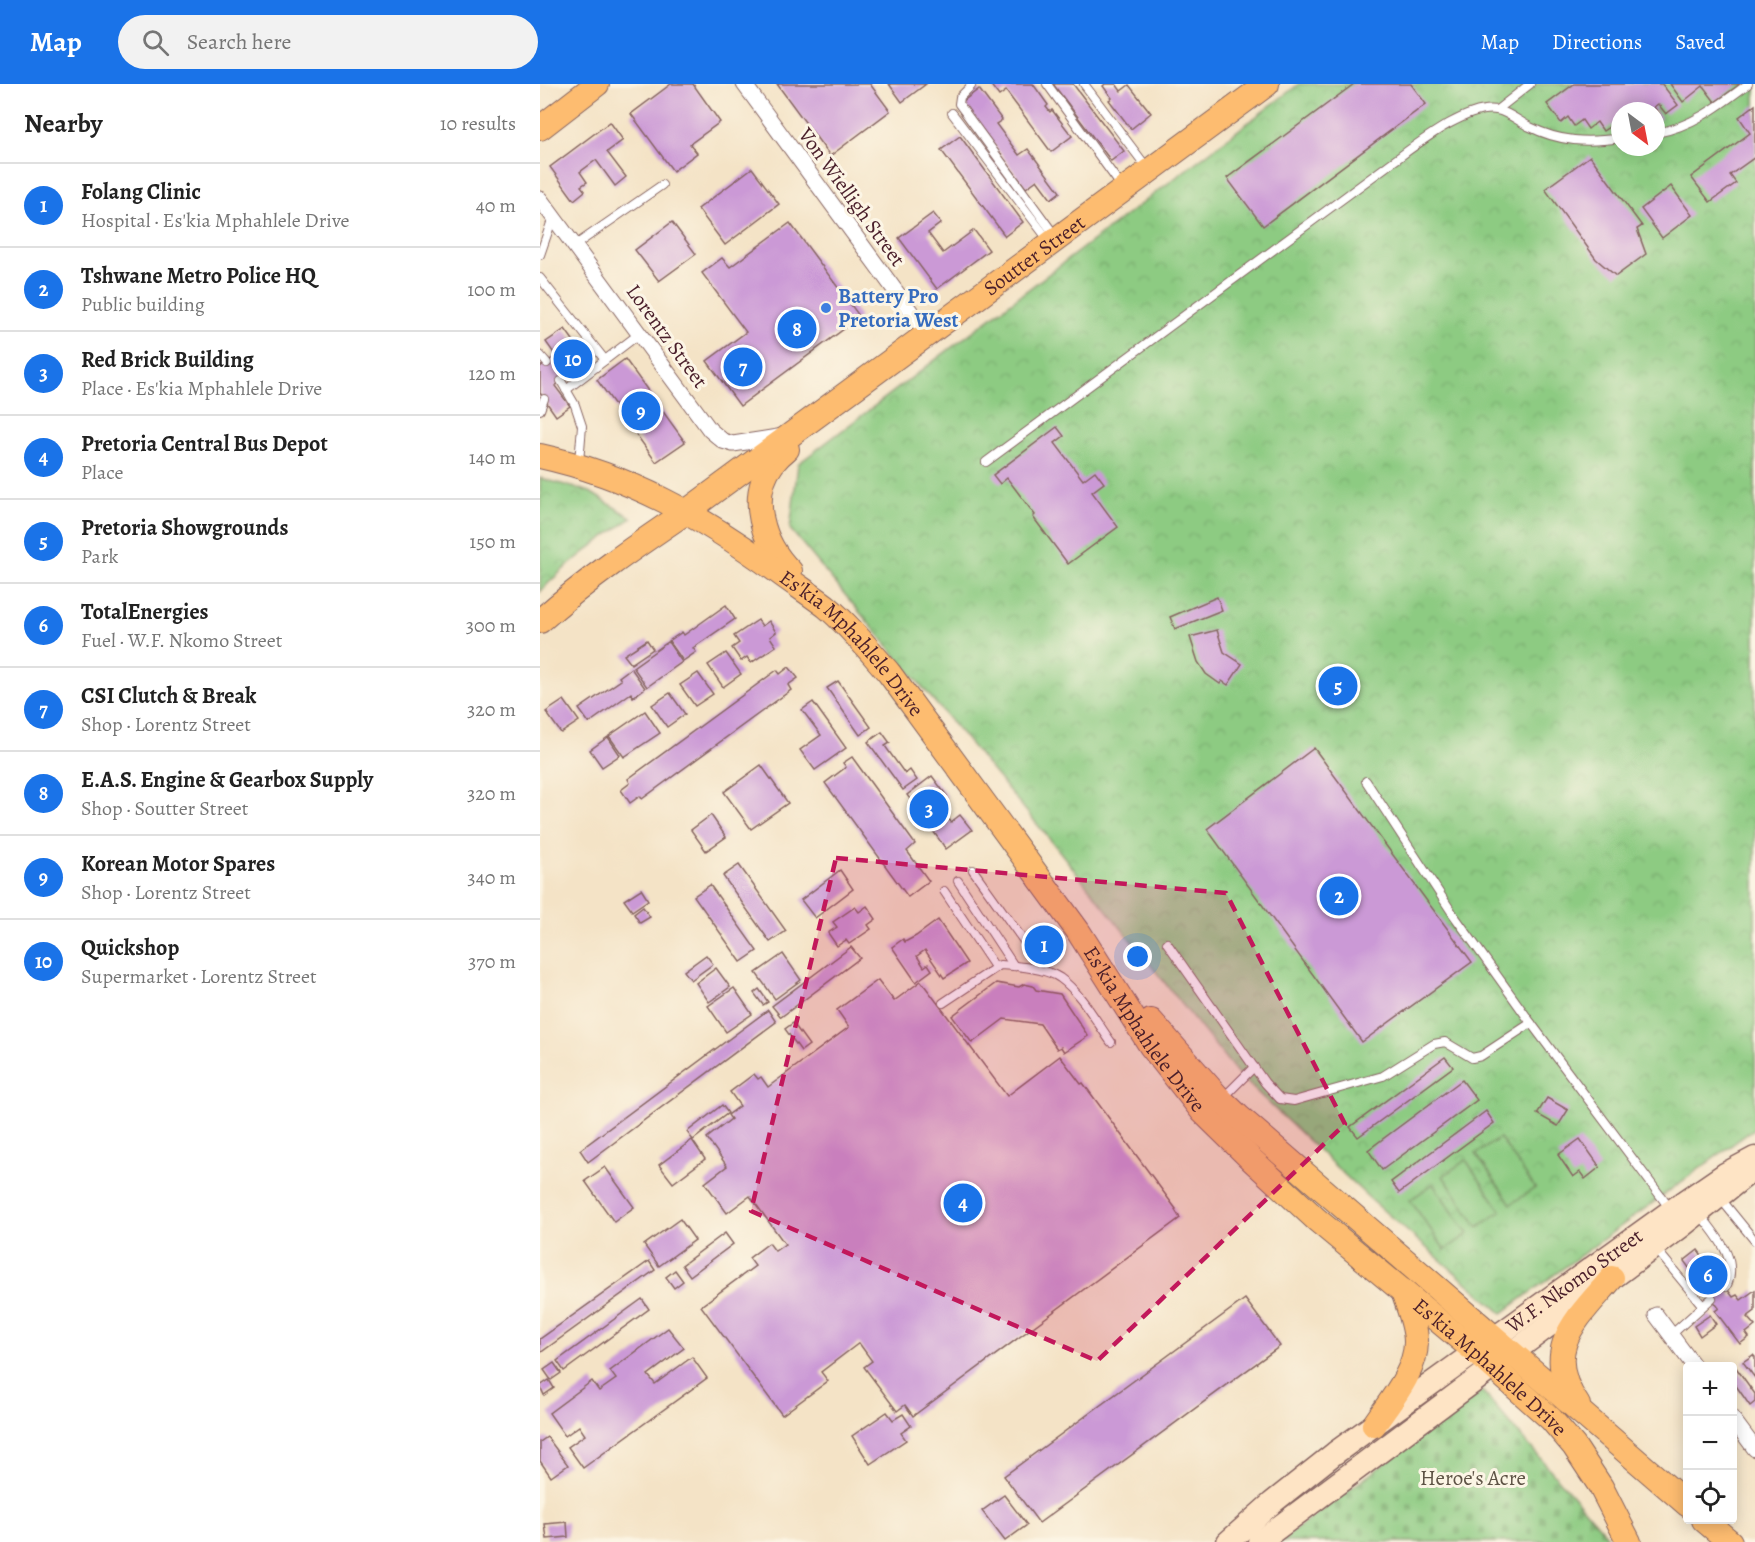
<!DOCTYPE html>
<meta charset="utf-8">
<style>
:root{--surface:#fff;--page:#f2f2f2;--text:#222;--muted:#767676;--line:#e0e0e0;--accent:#1a73e8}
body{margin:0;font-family:Alegreya,serif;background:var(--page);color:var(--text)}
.controls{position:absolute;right:18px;bottom:18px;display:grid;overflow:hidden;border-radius:6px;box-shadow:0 3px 15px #0003}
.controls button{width:54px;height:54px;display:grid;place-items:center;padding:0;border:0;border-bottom:2px solid var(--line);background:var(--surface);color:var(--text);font:30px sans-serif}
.compass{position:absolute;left:1071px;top:18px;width:54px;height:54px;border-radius:50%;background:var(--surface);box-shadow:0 3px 15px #0003;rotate:148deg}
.you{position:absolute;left:598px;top:873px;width:21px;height:21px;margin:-15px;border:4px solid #fff;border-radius:50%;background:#1a73e8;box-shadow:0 0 0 9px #1a73e833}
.badge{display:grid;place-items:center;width:39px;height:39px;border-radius:50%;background:var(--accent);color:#fff;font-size:20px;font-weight:700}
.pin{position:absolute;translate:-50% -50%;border:3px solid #fff;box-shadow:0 2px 6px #0006}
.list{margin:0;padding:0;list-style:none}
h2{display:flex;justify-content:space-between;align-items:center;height:78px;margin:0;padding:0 24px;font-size:26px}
h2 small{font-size:20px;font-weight:400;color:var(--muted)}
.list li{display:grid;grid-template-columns:39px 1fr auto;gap:18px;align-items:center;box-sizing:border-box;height:84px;padding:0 24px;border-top:2px solid var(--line)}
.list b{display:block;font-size:22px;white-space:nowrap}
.list p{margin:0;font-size:20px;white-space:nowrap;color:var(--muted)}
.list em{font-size:20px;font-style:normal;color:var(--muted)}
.icon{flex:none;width:33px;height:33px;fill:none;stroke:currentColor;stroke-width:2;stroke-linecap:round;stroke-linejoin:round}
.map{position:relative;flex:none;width:1215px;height:1458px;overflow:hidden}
header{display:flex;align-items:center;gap:36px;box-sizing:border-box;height:84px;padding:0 30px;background:var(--accent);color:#fff}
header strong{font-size:28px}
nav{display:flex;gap:33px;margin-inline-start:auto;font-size:21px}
.search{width:420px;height:54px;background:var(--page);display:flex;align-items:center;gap:15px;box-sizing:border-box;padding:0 21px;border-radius:33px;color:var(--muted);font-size:22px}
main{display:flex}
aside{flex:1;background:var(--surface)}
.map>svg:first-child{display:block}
.cemetery{fill:url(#cemetery-stones);stroke:#6c7556;stroke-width:1.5}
.park{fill:url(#park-crowns);stroke:#6c7556;stroke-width:1.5;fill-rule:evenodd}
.pitch{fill:#8dcb82;stroke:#6c7556;stroke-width:1.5}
.building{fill:#cb99d6}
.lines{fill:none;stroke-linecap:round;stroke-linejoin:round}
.lane-casing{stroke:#866461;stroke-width:10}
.street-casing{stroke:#866461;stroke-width:17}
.secondary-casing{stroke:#866461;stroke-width:25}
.primary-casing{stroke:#866461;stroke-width:26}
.lane{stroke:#fff;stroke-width:8}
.street{stroke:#fff;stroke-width:15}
.secondary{stroke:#fee4c5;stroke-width:22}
.primary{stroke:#fdbc6f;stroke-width:24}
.marked{fill:#c2185b;fill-opacity:0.2;stroke:#c2185b;stroke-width:4.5;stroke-dasharray:12 8;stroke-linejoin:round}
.shop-dot{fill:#3f7fe0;stroke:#fcf5e5;stroke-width:2}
.labels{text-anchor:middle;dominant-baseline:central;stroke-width:6;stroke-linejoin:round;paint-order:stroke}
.street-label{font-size:21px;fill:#4a1f2b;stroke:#fcf5e5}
.shop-label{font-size:21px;font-weight:bold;fill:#366cbe;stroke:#fcf5e5;text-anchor:start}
.park-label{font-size:21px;fill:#5e5345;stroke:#fcf5e5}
</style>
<header>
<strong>Map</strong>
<div class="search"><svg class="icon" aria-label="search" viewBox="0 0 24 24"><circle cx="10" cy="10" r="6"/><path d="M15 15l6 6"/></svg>Search here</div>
<nav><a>Map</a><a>Directions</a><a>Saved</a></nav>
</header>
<main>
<aside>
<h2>Nearby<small>10 results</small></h2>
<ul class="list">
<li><span class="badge">1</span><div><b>Folang Clinic</b><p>Hospital · Es'kia Mphahlele Drive</p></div><em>40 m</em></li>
<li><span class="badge">2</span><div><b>Tshwane Metro Police HQ</b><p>Public building</p></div><em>100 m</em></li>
<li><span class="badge">3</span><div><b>Red Brick Building</b><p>Place · Es'kia Mphahlele Drive</p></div><em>120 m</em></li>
<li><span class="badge">4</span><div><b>Pretoria Central Bus Depot</b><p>Place</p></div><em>140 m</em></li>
<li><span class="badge">5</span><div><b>Pretoria Showgrounds</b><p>Park</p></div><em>150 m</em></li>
<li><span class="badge">6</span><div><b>TotalEnergies</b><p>Fuel · W.F. Nkomo Street</p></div><em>300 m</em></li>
<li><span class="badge">7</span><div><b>CSI Clutch &amp; Break</b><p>Shop · Lorentz Street</p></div><em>320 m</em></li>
<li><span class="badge">8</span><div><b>E.A.S. Engine &amp; Gearbox Supply</b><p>Shop · Soutter Street</p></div><em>320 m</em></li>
<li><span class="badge">9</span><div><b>Korean Motor Spares</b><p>Shop · Lorentz Street</p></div><em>340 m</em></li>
<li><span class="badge">10</span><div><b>Quickshop</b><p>Supermarket · Lorentz Street</p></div><em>370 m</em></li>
</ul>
</aside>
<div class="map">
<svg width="1215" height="1458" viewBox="0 0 1215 1458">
<defs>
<pattern id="cemetery-stones" width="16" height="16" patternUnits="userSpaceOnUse" patternTransform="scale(1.5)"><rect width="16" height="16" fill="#8dcb82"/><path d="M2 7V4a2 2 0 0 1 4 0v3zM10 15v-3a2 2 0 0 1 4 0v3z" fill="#7bae70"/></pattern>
<pattern id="park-crowns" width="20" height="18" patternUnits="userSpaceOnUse" patternTransform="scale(1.5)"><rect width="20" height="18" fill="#8dcb82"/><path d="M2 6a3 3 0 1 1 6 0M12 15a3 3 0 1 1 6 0" fill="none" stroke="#7bae70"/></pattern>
</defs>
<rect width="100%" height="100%" fill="#fcf5e5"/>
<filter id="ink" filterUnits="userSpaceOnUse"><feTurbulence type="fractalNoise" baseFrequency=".0167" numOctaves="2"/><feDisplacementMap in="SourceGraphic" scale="12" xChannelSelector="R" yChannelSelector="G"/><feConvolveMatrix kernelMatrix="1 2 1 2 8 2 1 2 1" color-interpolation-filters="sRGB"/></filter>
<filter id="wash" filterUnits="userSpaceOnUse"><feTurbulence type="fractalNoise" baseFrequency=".008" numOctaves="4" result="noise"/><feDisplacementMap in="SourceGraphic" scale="24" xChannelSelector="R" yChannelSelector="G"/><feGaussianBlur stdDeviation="1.35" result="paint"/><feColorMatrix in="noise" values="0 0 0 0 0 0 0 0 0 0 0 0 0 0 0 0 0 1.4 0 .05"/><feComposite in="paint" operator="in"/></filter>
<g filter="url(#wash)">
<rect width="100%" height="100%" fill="#f4e3c6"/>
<path class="cemetery" d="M942,1307l124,143 3,8h-330z"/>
<g class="park">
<path d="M759,0h456v1044l-253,185 -133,-115 -131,-124 -186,-232 -262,-313 8,-65zM1080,27h36v36h-36z"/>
<path d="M0,394l50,14 42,26c-33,23 -65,45 -92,74z"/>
</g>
<g class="pitch">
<path d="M960,1054l35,50 -24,16 -35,-50z"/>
<path d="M926,1076l35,51 -23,16 -35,-51z"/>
<path d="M893,1100l35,50 -23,16 -35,-50z"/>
</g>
<g id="blocks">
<g class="building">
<path d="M131,0h22l27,38 -30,22 7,9 -24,18 -42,-57z"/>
<path d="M237,0h93l20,27 -60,45z"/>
<path d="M349,0h37l-24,18z"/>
<path d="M450,0h43l15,21 -2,2 4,5 2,-2 20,26 -21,16 -45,-61 -7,5z"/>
<path d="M513,0h20l51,67 -13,10z"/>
<path d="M565,0h11l5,7 8,-6 22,28 -20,16 -22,-29 3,-2 -9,-12z"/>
<path d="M814,0h57l15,20 -163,122 -36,-48z"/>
<path d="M1034,0h88l16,21 -12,9 -8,-10 -4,3 7,11 -5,4v-11h-36v21l-2,2 -6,-9 -9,6 -6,-9 -9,7 -6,-9 -8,6 -6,-9 -7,6 -14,-19z"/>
<path d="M1130,0h70l-25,18 -12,-16 -20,16z"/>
<path d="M439,5l23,31 -6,4 23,31 9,-6 32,43 -9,7 -14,-19 -11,8 -64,-86z"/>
<path d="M1215,21v52l-25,18 6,8 -26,19 -19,-25 59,-44 -11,-16z"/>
<path d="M70,38l13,18 -16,12 19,25 -11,9 -19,-26 -16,12 7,10 -6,4 4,5 -11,9 -24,-33z"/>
<path d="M420,52l63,86 -18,14 -64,-86z"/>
<path d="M1050,72l52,70 -5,3 9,25 -30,22 -20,-17 -51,-70z"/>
<path d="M212,84l27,36 -54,41 -27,-36z"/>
<path d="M1131,102l21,29 -30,23 -21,-29z"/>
<path d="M393,129l8,10 -13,10 15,20 31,-23 15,20 -52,39 -38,-51z"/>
<path d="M132,138l24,32 -37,27 -24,-31z"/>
<path d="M250,139l70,94 -120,89 -33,-45 39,-29 -44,-59 20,-15 8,9z"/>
<path d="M25,245l24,33 -34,24 15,20 -14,10 -16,-23v-26l16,-11 -10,-14z"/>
<path d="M85,275l60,83 -29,20 -59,-82z"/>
<path d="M517,343l7,9 -9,7 28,37 12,-9 9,12 -12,9 26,35 -50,37 -35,-47 2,-2 -28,-37 -7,6 -7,-9z"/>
<path d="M677,513l5,13 -47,19 -5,-12z"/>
<path d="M186,521l9,14 -42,29 3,4 -13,9 -14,-20 13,-9 2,3z"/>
<path d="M218,536l4,6 7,-5 7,11 -6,5 6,9 -25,17 -4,-6 -6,4 -9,-13 7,-5 -5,-7z"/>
<path d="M677,546l7,22 18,12 -14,21 -6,-4 -2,3 -14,-10 -8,-12 -8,-25z"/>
<path d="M107,556l6,9 -22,15 -7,-9z"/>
<path d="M128,558l14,20 -35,25 -14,-20z"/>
<path d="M186,569l15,21 -18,13 -15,-22z"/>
<path d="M249,583l9,11 -10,7 3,5 -149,109 -2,-3 -10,7 -9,-13 9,-7 -2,-4 149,-109 3,4z"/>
<path d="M91,584l14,20 -12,9 -2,-4 -42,30 -10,-14 42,-29 -2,-3z"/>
<path d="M158,589l15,21 -18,12 -15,-21z"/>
<path d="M298,597l33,46 -11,8 -33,-47z"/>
<path d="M130,609l15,21 -18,13 -15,-22z"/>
<path d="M24,616l15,21 -18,12 -15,-21z"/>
<path d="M273,618l33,46 -31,22 -15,-20 21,-15 -19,-25z"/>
<path d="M105,627l15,22 -36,24 -15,-21z"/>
<path d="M342,648l8,11 -5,3 20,28 5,-4 7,10 -14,10 -35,-48z"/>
<path d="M68,653l12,18 -18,12 -12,-17z"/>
<path d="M774,664l158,214 -110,80 -155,-213z"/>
<path d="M312,673l63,87 -8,7 22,30 -21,16 -83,-114 21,-16 -3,-4z"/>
<path d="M221,681l27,38 -37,26 -27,-37z"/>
<path d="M392,692l15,20 -10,7 14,19 9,-7 12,15 -26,19 -39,-54z"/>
<path d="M171,731l15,22 -20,14 -15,-21z"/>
<path d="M199,781l47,66 -16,11 -47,-66z"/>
<path d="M300,786l13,19 -38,29 -14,-18z"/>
<path d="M170,801l47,66 -16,11 -47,-66z"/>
<path d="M101,805l7,11 -16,11 -8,-11z"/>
<path d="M327,822l9,13 -8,6 3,4 -22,15 -3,-4 -9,6 -9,-13 9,-6 -4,-5 22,-15 4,5z"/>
<path d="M103,823l7,10 -10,6 -6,-9z"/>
<path d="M398,836l29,43 -23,15 -19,-28 -8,6 7,11 4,-3 4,6 -16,12 -24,-35 11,-8 2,3 11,-6z"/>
<path d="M311,863l9,11 -79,59 -9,-11z"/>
<path d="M243,870l18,26 -26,19 -19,-26z"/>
<path d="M166,871l7,9 -22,16 -7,-9z"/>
<path d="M176,884l14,19 -21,15 -13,-19z"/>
<path d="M338,896l16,21 27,-20 86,115 53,-40 21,28 2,-1 93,126 -1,1 5,8 -267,198 -8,-11 -8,6 -33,-44 8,-6 -13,-18 -38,29 7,9 -46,34 -81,-109 54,-40 -6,-8 20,-15 6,8 10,-7 -35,-48 -23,17 -22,-30 22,-17 -20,-28 24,-19 -3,-4 12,-9 -10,-14 24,-18 4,5 3,-2 7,10 81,-60 -12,-17z"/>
<path d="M456,899l23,4 5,-3 9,2 3,4 24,4 28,42 -24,16 -3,-5 -4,2 -17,-25 -36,-5 -32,24 -20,-27z"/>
<path d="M194,904l18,26 -26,18 -18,-26z"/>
<path d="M219,905l9,13 -5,3 -9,-12z"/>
<path d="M228,926l8,12 -188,140 -8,-12z"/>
<path d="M253,939l16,22 -8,6 -16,-22z"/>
<path d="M905,973l8,10 -95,70 -8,-10z"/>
<path d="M922,996l15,20 -95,70 -14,-20z"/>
<path d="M1007,1014l21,12 -10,16 -21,-12z"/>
<path d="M182,1021l6,8 -35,27 -6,-8z"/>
<path d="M946,1027l8,12 -95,70 -8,-11z"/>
<path d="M1040,1055l20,28 -15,12 -5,-7 -7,5 -15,-22z"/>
<path d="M152,1056l13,19 -32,24 -14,-18z"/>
<path d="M65,1083l29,40 -20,15 -29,-41z"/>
<path d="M140,1135l15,21 -36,26 -15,-21z"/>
<path d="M185,1149l8,11 -43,32 -8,-11z"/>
<path d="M1158,1166l35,47 4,-2 4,5 14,-10v21l-8,6 8,9 -9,7 3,4 -9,7 -25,-33 4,-3 -35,-47z"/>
<path d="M109,1177l6,9 -115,83v-14z"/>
<path d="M135,1186l8,11 -9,7 -8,-11z"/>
<path d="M102,1215l7,10 -85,62 -7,-10z"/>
<path d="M705,1215l35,47 -241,177 -35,-47z"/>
<path d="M1170,1231l6,9 -16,12 -6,-10z"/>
<path d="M128,1244l16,20 -36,27 7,9 37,-27 15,21 -124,90 -15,-21 17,-12 -6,-9 -14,10 -16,-23 43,-32 7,10 17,-12 -6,-8z"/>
<path d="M1213,1271l2,2v21l-12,-16z"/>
<path d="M1192,1278l23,32v8l-5,4 -18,-26v-14h-3z"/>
<path d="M14,1279l7,10 -10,7 -7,-10z"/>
<path d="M9,1296l5,8 -10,7 -4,-9z"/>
<path d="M347,1328l6,8 10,-6 8,12 -10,7 5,7 -36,24 -18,-28z"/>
<path d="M7,1353l21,28 -17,12 -11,-16v-19z"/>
<path d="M464,1411l23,30 -22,16 -23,-30z"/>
<path d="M27,1438l1,15 -21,2 -2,-15z"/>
</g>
</g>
</g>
<g filter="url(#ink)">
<use href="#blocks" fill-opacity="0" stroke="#866461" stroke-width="1.5"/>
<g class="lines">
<defs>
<g id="lane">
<path d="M507,0l75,103"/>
<path d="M544,0l64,85"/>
<path d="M431,2l-11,11 -1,7 97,133"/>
<path d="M957,26l33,-26"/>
<path d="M412,29l98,129"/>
<path d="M1116,49c36,-6 64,-28 92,-49"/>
<path d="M34,162l88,-61"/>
<path d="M0,171l13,-38"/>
<path d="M0,194l65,82"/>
<path d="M0,271l7,8"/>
<path d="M21,297l14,24 7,21 -3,36"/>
<path d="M26,306l73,-56"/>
<path d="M0,326l4,-11"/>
<path d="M446,378l405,-299c24,-17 76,-59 106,-53 11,2 23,12 33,17 30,15 57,16 90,11"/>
<path d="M826,697l87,133 78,109 140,187"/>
<path d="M433,786l58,81"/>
<path d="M418,797l56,85"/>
<path d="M404,807l51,76"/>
<path d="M627,859l98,140 15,16 14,2 89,-25 51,-32 11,-2 27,16 9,-2 50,-33"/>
<path d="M403,919l57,-38c18,1 45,3 60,13 21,15 36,43 51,64"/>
<path d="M683,1014l31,-31"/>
<path d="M1180,1114l35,43"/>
<path d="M1160,1130c16,22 40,45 26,73"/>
<path d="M1116,1165l47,57"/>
<path d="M1131,1251l41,-37"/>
</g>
<g id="street">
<path d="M204,0l183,250"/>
<path d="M0,115l170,231 13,11 10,3 51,-8"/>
<path d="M1116,1231l38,51"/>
<path d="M1192,1334l23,31"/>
</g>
<g id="secondary">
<path id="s1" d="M688,1458l44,-39 63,-50 336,-242 54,-37 30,-16"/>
<path d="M719,1458l423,-316 64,-51"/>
</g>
<g id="primary">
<path d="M0,44l57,-44"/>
<path d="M247,365c-5,4 -10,9 -14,14 -26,34 -10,81 17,108"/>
<path id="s2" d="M0,372c91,20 162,61 237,115 16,12 33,23 49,35 23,19 43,44 63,67l189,258 73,115 52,66 49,48 65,60 159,132 75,67 23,27 27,41 28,55"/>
<path id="s3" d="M0,537c46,-41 96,-75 146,-109l581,-428"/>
<path d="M611,937l66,75 21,20 450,389"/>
<path d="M1038,1321c-39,-55 -1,-86 34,-127"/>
<path d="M834,1341c16,-24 42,-53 42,-83 0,-17 -8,-35 -13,-51"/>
<path d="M1164,1436l26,22"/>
</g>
</defs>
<use href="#lane" class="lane-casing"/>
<use href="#street" class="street-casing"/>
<use href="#secondary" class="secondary-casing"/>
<use href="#primary" class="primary-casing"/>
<use href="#lane" class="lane"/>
<use href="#street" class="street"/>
<use href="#secondary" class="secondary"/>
<use href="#primary" class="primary"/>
</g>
</g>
<path class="marked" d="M296,774l390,35 119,231 -248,237 -346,-150z"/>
<circle class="shop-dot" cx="286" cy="224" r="6"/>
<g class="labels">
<g class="street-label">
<text transform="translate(312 113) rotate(54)">Von Wielligh Street</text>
<text stroke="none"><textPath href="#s3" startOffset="615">Soutter Street</textPath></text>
<text transform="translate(127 252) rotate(54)">Lorentz Street</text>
<text stroke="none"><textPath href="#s2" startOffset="370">Es'kia Mphahlele Drive</textPath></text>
<text stroke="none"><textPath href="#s2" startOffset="856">Es'kia Mphahlele Drive</textPath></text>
<text stroke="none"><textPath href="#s1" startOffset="434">W.F. Nkomo Street</textPath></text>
<text stroke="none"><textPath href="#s2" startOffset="1342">Es'kia Mphahlele Drive</textPath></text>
</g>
<g class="shop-label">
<text x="298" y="212">Battery Pro<tspan x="298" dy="24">Pretoria West</tspan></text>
</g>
<g class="park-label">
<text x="933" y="1394">Heroe's Acre</text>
</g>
</g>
</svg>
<div class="controls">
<button>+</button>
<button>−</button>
<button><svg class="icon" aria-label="locate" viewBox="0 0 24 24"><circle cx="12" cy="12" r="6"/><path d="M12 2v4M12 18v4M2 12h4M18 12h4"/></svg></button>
</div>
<svg class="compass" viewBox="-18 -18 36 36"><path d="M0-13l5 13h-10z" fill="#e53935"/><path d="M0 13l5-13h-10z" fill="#767676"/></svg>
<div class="you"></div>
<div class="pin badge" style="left:504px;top:861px">1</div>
<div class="pin badge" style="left:799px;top:812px">2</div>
<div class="pin badge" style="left:389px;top:725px">3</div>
<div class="pin badge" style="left:423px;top:1119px">4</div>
<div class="pin badge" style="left:798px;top:602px">5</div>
<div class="pin badge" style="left:1168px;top:1191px">6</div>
<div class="pin badge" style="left:203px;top:283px">7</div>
<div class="pin badge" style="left:257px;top:245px">8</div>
<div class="pin badge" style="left:101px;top:327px">9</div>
<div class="pin badge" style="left:33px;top:275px">10</div>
</div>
</main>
